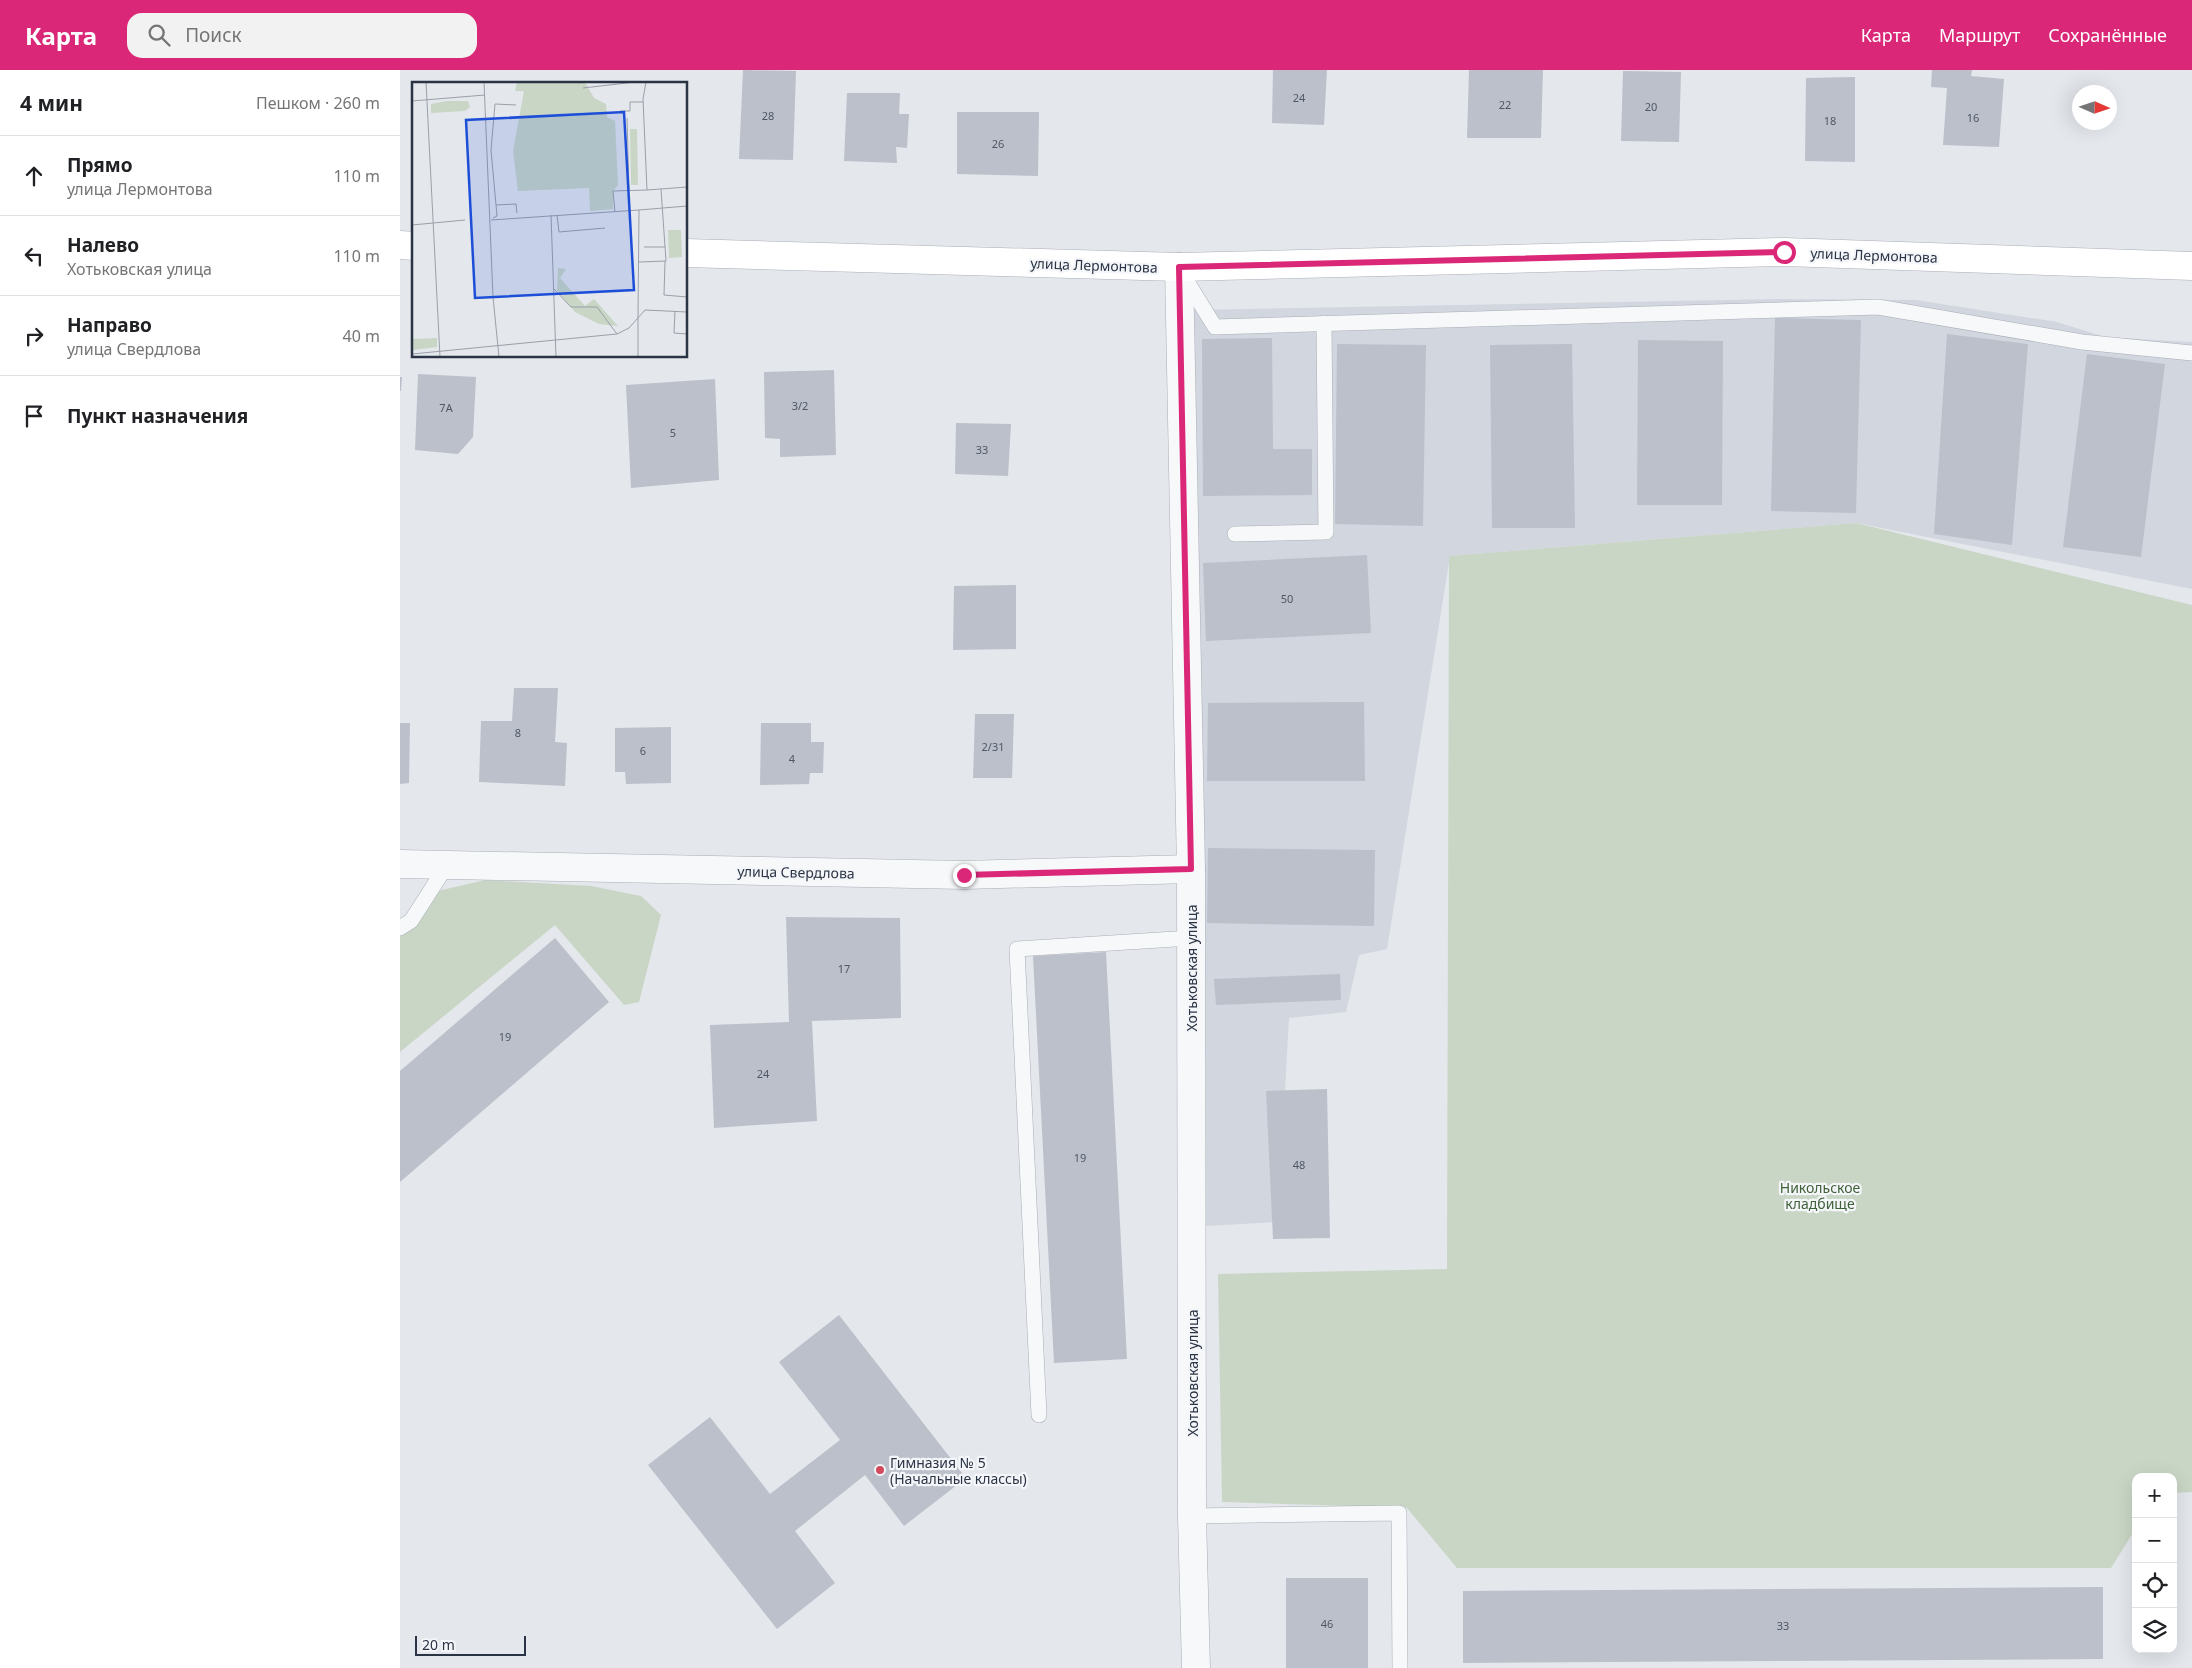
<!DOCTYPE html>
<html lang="ru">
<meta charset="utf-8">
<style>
:root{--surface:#fff;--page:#f2f2f2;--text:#202124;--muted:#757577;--line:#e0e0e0;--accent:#db2777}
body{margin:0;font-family:"Noto Sans",sans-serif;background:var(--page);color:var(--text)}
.controls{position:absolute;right:15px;bottom:15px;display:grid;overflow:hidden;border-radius:10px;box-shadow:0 5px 20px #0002}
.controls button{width:45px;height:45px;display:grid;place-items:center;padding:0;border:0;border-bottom:1px solid var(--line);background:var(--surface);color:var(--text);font:25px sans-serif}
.compass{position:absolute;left:1672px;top:15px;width:45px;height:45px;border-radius:50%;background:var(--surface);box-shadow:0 5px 20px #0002;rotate:93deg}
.scale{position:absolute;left:15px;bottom:12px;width:111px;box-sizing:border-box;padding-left:5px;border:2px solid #2b3445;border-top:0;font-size:14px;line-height:18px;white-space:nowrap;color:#2b3445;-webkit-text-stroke:4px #f4f6f9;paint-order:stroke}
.stop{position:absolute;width:15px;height:15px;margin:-11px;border:4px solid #db2777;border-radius:50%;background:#fff}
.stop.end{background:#db2777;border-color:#fff;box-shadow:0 1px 5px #0008}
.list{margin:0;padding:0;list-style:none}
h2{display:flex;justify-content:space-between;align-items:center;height:65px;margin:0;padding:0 20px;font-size:21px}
h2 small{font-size:16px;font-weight:400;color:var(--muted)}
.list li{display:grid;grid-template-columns:32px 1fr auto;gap:15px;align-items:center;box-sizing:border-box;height:80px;padding:0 20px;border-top:1px solid var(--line)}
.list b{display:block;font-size:19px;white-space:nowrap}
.list p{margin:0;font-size:16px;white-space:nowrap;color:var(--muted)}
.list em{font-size:16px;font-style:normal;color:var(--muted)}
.icon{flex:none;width:28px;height:28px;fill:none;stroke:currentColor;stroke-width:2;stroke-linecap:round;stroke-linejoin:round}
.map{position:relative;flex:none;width:1792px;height:1598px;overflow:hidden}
header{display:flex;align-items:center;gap:30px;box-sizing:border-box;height:70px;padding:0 25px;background:var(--accent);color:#fff}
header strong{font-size:24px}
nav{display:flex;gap:28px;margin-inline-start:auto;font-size:18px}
.search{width:350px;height:45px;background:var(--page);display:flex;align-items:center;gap:12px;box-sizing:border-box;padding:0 18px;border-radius:15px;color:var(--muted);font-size:19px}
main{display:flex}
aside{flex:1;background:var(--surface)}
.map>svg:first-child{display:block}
.built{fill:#d2d6de}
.green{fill:#c9d6c5}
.building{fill:#bbc0ca}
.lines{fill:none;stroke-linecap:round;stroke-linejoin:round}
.lane-casing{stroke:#a9aeb7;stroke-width:16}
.street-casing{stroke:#a9aeb7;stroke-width:29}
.secondary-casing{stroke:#a9aeb7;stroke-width:29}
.lane{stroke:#f7f8fa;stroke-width:15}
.street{stroke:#f7f8fa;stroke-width:28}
.secondary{stroke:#fff;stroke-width:28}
.route{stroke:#db2777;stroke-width:6}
.poi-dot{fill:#d1495b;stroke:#f4f6f9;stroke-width:2}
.labels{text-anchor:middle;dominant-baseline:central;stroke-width:4.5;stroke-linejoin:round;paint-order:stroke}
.number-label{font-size:11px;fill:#4f5766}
.street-label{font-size:14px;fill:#2b3445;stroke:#f4f6f9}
.park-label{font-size:14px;fill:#3f6138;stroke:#f4f6f9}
.poi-label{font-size:14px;fill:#2b3445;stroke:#f4f6f9;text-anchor:start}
.inset-road{fill:none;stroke:#9a9fa9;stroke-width:1}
.view{fill:#1d4ed8;fill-opacity:0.15;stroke:#1d4ed8;stroke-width:2.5}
.inset-edge{fill:none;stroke:#2b3445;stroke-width:2.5}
</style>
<header>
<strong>Карта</strong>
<div class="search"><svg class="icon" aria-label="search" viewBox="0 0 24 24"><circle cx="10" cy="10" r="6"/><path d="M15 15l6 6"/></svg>Поиск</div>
<nav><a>Карта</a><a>Маршрут</a><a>Сохранённые</a></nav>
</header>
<main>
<aside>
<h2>4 мин<small>Пешком · 260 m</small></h2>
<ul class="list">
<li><svg class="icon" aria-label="ahead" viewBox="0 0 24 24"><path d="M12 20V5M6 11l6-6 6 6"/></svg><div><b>Прямо</b><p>улица Лермонтова</p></div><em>110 m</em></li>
<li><svg class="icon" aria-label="left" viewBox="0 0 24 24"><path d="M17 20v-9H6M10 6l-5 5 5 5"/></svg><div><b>Налево</b><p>Хотьковская улица</p></div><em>110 m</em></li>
<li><svg class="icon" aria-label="right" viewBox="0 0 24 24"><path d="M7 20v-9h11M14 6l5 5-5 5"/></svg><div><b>Направо</b><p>улица Свердлова</p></div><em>40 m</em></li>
<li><svg class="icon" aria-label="arrive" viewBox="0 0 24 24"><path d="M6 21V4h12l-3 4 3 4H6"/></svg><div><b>Пункт назначения</b></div></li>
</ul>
</aside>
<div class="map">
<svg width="1792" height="1598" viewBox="0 0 1792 1598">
<rect width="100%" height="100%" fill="#e4e7ec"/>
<path class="built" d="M1383,229l133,1 141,22 48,15 87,5v247l-336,-66 -406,33 -63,393 -28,6 -13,57 -57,6 -11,204 -72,4 -16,-916z"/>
<g class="green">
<path d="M1456,453l336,82v887l-19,1v-16h-37v51l-25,40h-654l-50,-60 -185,-6 -4,-228 229,-5 2,-713z"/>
<path d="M85,810l106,6 50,10 20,19 -22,87 -15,3 -69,-80 -155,127v-120l29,-39z"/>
</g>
<g class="building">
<path d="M343,0l53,1 -3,89 -54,-1z"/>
<path d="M873,0h54l-3,55 -52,-2z"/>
<path d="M1069,0h74l-2,68h-74z"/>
<path d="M1532,0h40l-1,6 33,3 -5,68 -56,-2 4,-57 -16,-1z"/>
<path d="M1223,1l58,1 -2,70 -58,-1z"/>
<path d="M1455,7v85l-50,-1 1,-83z"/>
<path d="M447,23h53l-1,21h10l-2,34 -11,-1 1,16 -53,-2z"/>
<path d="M557,42h82l-1,64 -81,-2z"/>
<path d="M1375,248l86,2 -5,193 -85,-2z"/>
<path d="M1547,264l81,10 -16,201 -78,-11z"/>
<path d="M872,268l1,111h39v46l-109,1 -1,-157z"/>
<path d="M1238,270l85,1 -1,164h-85z"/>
<path d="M937,274l89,1 -3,181 -88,-2z"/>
<path d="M1172,274l3,184h-83l-2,-183z"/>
<path d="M1687,284l78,10 -24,193 -78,-10z"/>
<path d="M434,300l2,85 -56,2v-18l-15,-1 -1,-66z"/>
<path d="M18,304l58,3 -3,60 -15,17 -43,-4z"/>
<path d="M0,307h2l-1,14h-1z"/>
<path d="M315,309l4,101 -88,8 -5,-103z"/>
<path d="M556,353l55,1 -3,52 -53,-2z"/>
<path d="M967,485l4,78 -165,8 -3,-78z"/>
<path d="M616,515v64l-63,1 1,-64z"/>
<path d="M114,618h44l-3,54 12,1 -2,43 -86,-4 2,-61h31z"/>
<path d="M964,632l1,79h-158l1,-78z"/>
<path d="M575,644h39l-2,64h-39z"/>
<path d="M0,653h10l-1,60 -9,1z"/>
<path d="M361,653h50v19h13l-1,31h-13l-1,11 -49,1z"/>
<path d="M271,657v56l-45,1 -1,-12h-10v-44z"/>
<path d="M808,778l167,2 -1,76 -167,-3z"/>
<path d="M386,847l114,1 1,100 -89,3 5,100 -103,7 -4,-103 79,-3z"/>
<path d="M155,868l54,64 -209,180v-111z"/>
<path d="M706,882l21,407 -73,4 -21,-407z"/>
<path d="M940,904l1,26 -125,5 -2,-26z"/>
<path d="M927,1019l3,149 -57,1 -7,-148z"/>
<path d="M439,1245l127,163 -62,48 -39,-51 -70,56 40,52 -58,46 -129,-164 62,-48 60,77 70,-54 -61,-78z"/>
<rect x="886" y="1508" width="82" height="90"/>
<path d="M1703,1517v72l-640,4v-72z"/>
</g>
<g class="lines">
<defs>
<g id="lane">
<path d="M783,205l32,52 663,-20 204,35 110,11"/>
<path d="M835,464l91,-2 -2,-209"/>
<path d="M0,858l11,-7 36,-56"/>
<path d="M639,1345l-22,-466 174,-11"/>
<path d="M792,1446l207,-3 1,155"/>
</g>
<g id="street">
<path d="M779,197l12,602 1,647 4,152"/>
<path d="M0,794l564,11 227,-6"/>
</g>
<g id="secondary">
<path d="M0,175l14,1"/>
<path d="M286,183l493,14 605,-15 408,14"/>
</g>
</defs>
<use href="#lane" class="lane-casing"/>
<use href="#street" class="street-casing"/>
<use href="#secondary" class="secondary-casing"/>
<use href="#lane" class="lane"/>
<use href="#street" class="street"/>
<use href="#secondary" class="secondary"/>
</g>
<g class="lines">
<path class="route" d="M564,805l227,-6 -12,-602 605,-15"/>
</g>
<circle class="poi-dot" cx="480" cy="1400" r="5"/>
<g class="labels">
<g class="number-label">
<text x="899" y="27">24</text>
<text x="1105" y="34">22</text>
<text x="1251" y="36">20</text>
<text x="368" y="45">28</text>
<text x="1573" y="47">16</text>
<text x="1430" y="50">18</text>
<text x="598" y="73">26</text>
<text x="400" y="335">3/2</text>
<text x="46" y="337">7А</text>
<text x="273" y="362">5</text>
<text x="582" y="379">33</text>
<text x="887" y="528">50</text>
<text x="118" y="662">8</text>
<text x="593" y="676">2/31</text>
<text x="243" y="680">6</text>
<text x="392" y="688">4</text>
<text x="444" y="898">17</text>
<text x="105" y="966">19</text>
<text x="363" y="1003">24</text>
<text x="680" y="1087">19</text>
<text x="899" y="1094">48</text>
<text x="927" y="1553">46</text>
<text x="1383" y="1555">33</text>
</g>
<g class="street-label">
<text transform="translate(1474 185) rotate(2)">улица Лермонтова</text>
<text transform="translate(694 195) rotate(2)">улица Лермонтова</text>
<text transform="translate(396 802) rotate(1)">улица Свердлова</text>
<text transform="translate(791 898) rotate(-90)">Хотьковская улица</text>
<text transform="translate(792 1303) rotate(-90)">Хотьковская улица</text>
</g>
<g class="park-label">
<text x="1420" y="1117">Никольское<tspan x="1420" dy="16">кладбище</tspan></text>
</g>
<g class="poi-label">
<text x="490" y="1392">Гимназия № 5<tspan x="490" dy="16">(Начальные классы)</tspan></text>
</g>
</g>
<g transform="translate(12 12)">
<rect width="275" height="275" fill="#e4e7ec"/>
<path d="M105,0h68l9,16 12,6 1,13 8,4 3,64 -5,6v18l-23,2 -1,-23 -71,3 -5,-40 11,-60h-9zM35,19h21l2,6 -5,4 -34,2v-9zM218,47h7l1,56h-7zM256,148h13l1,27 -13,1zM146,186l8,1 -6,9 25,28 9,-7 24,27 -19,-2 -24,-12 -18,-21zM25,256v9l-25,3v-11z" fill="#c9d6c5"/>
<path class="inset-road" d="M14,0l14,275M72,0l9,215 6,60M171,6l52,-6M0,19l73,-6M208,29h10v-9h13M215,36l2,72M235,108l40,-3M84,123l20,-1 1,9M203,130l-2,-21 34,-1 -4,-91 3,-17M139,133l5,142M145,133l2,17 46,-4M81,136l4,-2 -6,-66 4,-46 21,1M79,138l148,-10M0,143l53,-5M232,165h21M253,179l-1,34 23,2M227,180l27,-1 -5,-72M142,207l17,18h26l20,27M263,229l-1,22 13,1M226,236l1,-108 48,-4M0,272l205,-20 12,-6 16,-18 42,2M226,275v-39"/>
<path class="view" d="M212,30l10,178 -159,8 -9,-178z"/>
<rect width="275" height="275" class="inset-edge"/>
</g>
</svg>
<div class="controls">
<button>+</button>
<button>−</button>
<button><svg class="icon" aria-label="locate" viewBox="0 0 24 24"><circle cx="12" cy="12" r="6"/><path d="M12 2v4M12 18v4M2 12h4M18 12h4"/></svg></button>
<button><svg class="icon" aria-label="layers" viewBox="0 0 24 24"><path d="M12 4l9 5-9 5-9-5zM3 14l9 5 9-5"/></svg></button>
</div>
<svg class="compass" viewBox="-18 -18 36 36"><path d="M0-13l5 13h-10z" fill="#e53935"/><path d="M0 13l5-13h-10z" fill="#757577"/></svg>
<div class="scale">20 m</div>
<div class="stop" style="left:1384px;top:182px"></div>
<div class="stop end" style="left:564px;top:805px"></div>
</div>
</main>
